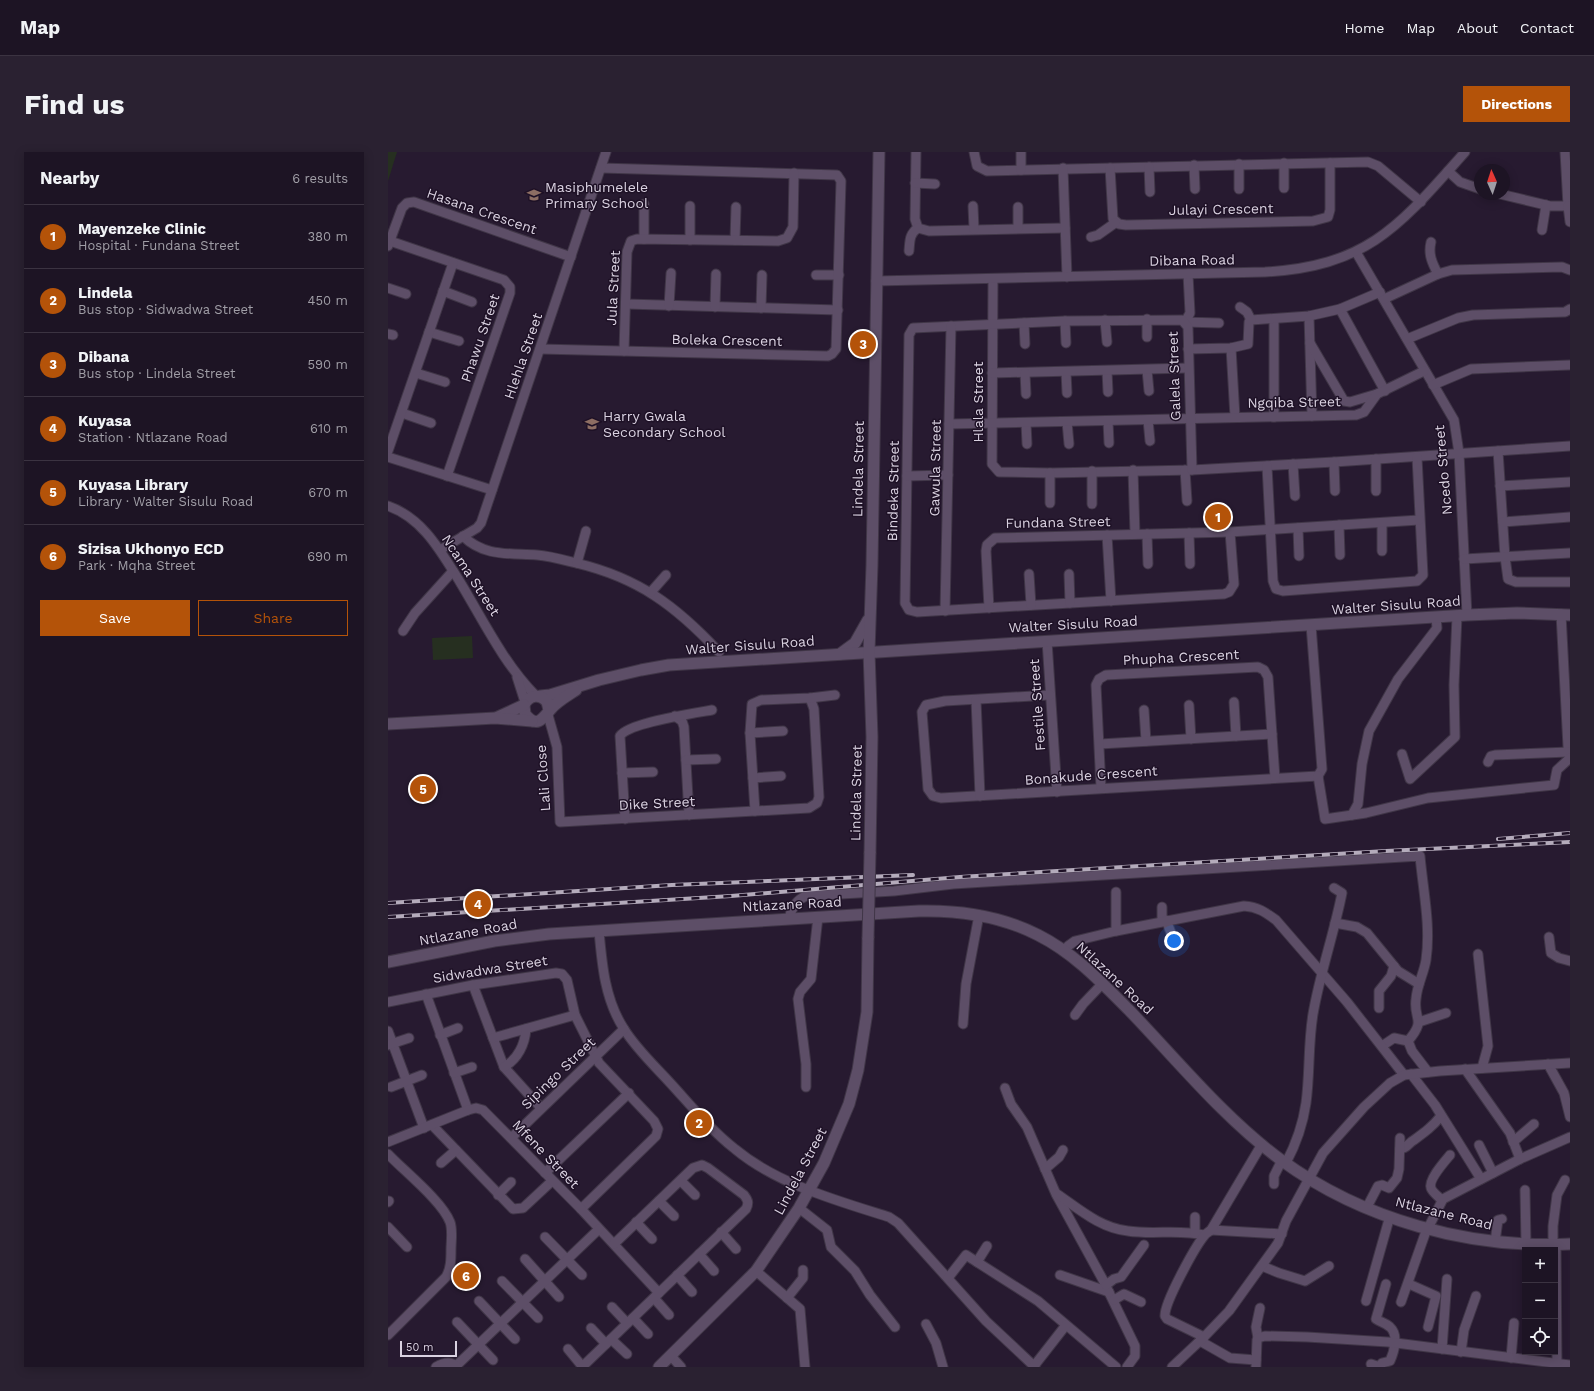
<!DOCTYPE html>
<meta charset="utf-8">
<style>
:root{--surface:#1d1424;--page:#2a2131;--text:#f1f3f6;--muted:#a09ea6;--line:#3b3341;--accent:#b45309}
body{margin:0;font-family:"Work Sans",sans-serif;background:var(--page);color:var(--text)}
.controls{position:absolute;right:12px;bottom:12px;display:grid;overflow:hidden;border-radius:0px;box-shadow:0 2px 10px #0003}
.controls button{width:36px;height:36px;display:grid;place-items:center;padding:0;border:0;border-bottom:1px solid var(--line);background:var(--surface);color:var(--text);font:20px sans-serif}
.compass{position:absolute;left:1086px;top:12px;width:36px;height:36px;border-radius:50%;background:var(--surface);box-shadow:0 2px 10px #0003;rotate:357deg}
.scale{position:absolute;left:12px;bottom:10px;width:57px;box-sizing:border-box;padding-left:4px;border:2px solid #dad2e1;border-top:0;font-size:11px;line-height:14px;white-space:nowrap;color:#dad2e1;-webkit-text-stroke:3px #1e1126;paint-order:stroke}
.you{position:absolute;left:786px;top:789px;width:14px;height:14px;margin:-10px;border:3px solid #fff;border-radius:50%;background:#1a73e8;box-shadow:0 0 0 6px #1a73e833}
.badge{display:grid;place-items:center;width:26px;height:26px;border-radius:50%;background:var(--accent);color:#fff;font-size:13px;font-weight:700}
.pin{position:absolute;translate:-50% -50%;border:2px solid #fff;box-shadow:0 1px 4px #0006}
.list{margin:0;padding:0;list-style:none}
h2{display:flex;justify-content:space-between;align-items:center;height:52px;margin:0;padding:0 16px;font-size:17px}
h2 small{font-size:13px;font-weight:400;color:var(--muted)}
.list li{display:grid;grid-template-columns:26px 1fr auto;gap:12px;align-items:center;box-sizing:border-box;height:64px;padding:0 16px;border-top:1px solid var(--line)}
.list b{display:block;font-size:15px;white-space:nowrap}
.list p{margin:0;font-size:13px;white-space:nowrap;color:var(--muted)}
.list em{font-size:13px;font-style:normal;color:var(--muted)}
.actions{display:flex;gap:8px;padding:12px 16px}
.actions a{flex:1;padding:9px 0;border:1px solid var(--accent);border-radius:0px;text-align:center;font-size:14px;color:var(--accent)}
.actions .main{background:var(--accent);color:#fff}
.icon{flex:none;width:22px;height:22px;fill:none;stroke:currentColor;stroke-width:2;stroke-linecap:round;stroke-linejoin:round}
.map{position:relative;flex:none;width:1182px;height:1215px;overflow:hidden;border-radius:0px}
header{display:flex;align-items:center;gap:24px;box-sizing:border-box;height:56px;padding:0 20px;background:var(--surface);border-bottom:1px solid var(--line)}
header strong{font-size:19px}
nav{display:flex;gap:22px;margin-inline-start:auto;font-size:14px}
.intro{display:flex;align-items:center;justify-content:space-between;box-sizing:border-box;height:96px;padding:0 24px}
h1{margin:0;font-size:28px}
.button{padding:10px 18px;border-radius:0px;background:var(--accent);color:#fff;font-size:14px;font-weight:700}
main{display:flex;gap:24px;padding:0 24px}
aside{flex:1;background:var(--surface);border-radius:0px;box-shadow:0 2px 10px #0003}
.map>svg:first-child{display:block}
.green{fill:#262f20}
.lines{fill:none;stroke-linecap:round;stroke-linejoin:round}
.minor-casing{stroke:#403647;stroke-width:11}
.tertiary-casing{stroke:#403647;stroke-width:13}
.minor{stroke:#5d4e67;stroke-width:9}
.tertiary{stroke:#5d4e67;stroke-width:11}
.rail-casing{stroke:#b4abbb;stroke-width:4}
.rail{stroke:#1e1126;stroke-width:2.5;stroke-dasharray:8;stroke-linecap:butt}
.tertiary-bridge-casing{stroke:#403647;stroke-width:13;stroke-linecap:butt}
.tertiary-bridge{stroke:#5d4e67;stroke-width:11}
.labels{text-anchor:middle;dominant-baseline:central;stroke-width:3;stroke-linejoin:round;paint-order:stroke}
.poi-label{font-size:14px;fill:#dad2e1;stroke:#1e1126;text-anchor:start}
.street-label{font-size:14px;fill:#dad2e1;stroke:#1e1126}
</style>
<header>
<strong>Map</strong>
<nav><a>Home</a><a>Map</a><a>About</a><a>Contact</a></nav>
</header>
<div class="intro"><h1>Find us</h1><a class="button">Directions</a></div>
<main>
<aside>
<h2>Nearby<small>6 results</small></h2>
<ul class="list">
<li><span class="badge">1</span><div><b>Mayenzeke Clinic</b><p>Hospital · Fundana Street</p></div><em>380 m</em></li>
<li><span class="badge">2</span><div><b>Lindela</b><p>Bus stop · Sidwadwa Street</p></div><em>450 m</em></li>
<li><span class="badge">3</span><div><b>Dibana</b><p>Bus stop · Lindela Street</p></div><em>590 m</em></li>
<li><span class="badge">4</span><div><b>Kuyasa</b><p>Station · Ntlazane Road</p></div><em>610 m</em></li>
<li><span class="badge">5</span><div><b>Kuyasa Library</b><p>Library · Walter Sisulu Road</p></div><em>670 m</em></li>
<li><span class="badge">6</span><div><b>Sizisa Ukhonyo ECD</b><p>Park · Mqha Street</p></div><em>690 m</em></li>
</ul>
<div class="actions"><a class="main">Save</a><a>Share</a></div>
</aside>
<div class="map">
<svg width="1182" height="1215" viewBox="0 0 1182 1215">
<rect width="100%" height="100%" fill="#271a30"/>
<g class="green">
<path d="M0,0h9l-9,29z"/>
<path d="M84,484l1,22 -40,2 -1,-22z"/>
</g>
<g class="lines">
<defs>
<g id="minor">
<path d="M528,0l-1,67 3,9 11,3 136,-3"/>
<path d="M586,0l3,14 10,5 381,-9 10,4 43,36"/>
<path d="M896,11v25"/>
<path d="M851,12v25"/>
<path d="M806,13l1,24"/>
<path d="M761,15l1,25"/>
<path d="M675,16l4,109"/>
<path d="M722,16l3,51 6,5 7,1 187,-4 15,-4 2,-7v-47"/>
<path d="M633,18v-18"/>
<path d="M1060,19l12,11 20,7"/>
<path d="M527,31l20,1"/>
<path d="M1112,42l50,12h18l-3,-54"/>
<path d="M585,54l1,23"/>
<path d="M1180,54l2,16"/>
<path d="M630,55v21"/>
<path d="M1154,78l4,-25"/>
<path d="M703,85l7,-2 17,-12"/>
<path d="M256,87v-35"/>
<path d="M302,88v-34"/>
<path d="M347,88l1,-33"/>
<path d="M2,89l114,39 6,7v6l-63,183"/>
<path d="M1043,90c-3,12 1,21 7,32"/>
<path d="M0,94l14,-38 5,-5 7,-1 157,55"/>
<path d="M521,99c1,-10 0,-17 9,-23"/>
<path d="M968,100l98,168 5,33 8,162"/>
<path d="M800,122l2,39 -5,9 34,1"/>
<path d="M428,123h23"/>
<path d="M605,127l-1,185 7,8 51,1 142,-3 142,-8 236,-16"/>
<path d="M488,129l389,-9c104,-6 135,-47 200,-120"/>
<path d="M0,136l18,6"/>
<path d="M55,139l29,11"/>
<path d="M996,147l54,-25 14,-4 110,-3 8,3"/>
<path d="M238,152l212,6"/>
<path d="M281,154l2,-33"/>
<path d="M327,155l1,-33"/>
<path d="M373,156l1,-33"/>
<path d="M952,157l45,82"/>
<path d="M921,164l3,100"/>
<path d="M759,167v18"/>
<path d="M886,167v98"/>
<path d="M717,168l2,22"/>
<path d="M863,168l58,-4 31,-7 40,-17"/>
<path d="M677,169l1,22"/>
<path d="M636,171l1,21"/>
<path d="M41,180l30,9"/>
<path d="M0,182l5,1"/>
<path d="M1019,187l51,-21 15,-3 92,-3 5,-3"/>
<path d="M922,191l34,58 6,1 27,-8"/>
<path d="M843,196l4,69"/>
<path d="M152,197l288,7 4,-2 4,-5 5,-168 -4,-6 -236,-7"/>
<path d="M800,197l43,-1 17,-4 1,-22 2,-2 -4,-8 -7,-5"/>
<path d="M236,199l3,-99 4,-11 6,-2 141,2 9,-3 6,-11 1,-54"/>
<path d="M759,218l2,21"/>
<path d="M719,219l1,21"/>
<path d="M678,220l1,21"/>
<path d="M28,221l29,9"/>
<path d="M604,221l196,-5"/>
<path d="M637,221l1,21"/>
<path d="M1045,233l38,-16 99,-4"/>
<path d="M14,261l29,10"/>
<path d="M760,268l2,21"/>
<path d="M720,269l1,22"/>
<path d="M679,270l2,22"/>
<path d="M638,271l1,21"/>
<path d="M561,272l407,-9 8,-3 13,-18 47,-23"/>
<path d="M0,299l65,-188"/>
<path d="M1110,299l7,106 3,22 8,3h54"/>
<path d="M0,305l104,33"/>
<path d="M946,310l1,29"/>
<path d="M905,312l2,32"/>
<path d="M879,314l6,115 3,8 7,2 134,-10 6,-6 -6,-118"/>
<path d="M745,318l2,64"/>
<path d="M797,318l2,31"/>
<path d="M804,318l-4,-143 -6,-7 -117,1 -152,7 -4,7 -4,268 4,7 8,2 307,-18 5,-2 5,-8 -4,-52"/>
<path d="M704,319v33"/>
<path d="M519,324l41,-1"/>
<path d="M1112,334l70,-4"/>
<path d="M988,339v-32"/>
<path d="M662,351v-30"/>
<path d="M0,354c35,12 53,46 72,76 23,38 44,82 76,114"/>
<path d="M1115,370l67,-5"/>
<path d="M994,371v28"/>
<path d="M951,373l1,30"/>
<path d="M910,376l1,28"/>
<path d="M801,381l1,31"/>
<path d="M759,382l1,30"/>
<path d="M719,383l4,66"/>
<path d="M75,384c21,21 47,17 74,19 13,1 27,5 39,8 63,15 100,43 143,89"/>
<path d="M52,398l37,-22 4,-5 125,-371"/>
<path d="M1076,407l106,-6"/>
<path d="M189,411l9,-32"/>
<path d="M641,422l2,31"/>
<path d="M681,422l1,29"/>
<path d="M263,440l15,-17"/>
<path d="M601,456l-3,-57 1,-6 8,-7 235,-6 189,-12"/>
<path d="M557,459l6,-285"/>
<path d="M1173,462l7,133 2,11"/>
<path d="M923,473l11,144 -4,7"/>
<path d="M15,479l12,-18 38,-42"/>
<path d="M659,489l10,151"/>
<path d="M129,525l8,25"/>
<path d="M662,543l-105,6 -19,4 -4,7 6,77 5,7 8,2 377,-22"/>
<path d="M588,548l4,96"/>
<path d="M846,550l2,34"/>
<path d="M801,553l2,34"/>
<path d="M756,558l2,31"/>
<path d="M160,563l9,32 3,75 249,-14 8,-5 2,-6 -5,-88 -4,-11"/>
<path d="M287,564l7,5 2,6 5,88"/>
<path d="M362,581l33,-2"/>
<path d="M712,592l172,-10"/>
<path d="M1014,602l8,25 45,-42 -1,-52 3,-69"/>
<path d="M298,608l30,-1"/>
<path d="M1100,610l3,-6 4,-1 74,-3"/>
<path d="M234,621l31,-1"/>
<path d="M930,624l7,43 41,-6 62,-15 126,-13 3,-15 13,-12"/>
<path d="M365,626l28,-2"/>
<path d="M713,636l-5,-103 3,-6 7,-4 152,-8 6,3 4,7 7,101"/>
<path d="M367,659l-5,-78 2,-29 9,-4 49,-2 25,-3"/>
<path d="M964,663l6,-11 4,-40 7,-33 29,-52 39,-51 -1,-11"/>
<path d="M237,667l-5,-83c8,-13 75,-23 92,-26"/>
<path d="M774,755v14"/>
<path d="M401,767c2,-10 7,-19 17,-23l88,-5 59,-7 467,-28c3,34 11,70 6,104 -2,13 -9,25 -10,39 -3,21 11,20 -8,42l-14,-3 -12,8"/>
<path d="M778,768l7,18"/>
<path d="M947,771l22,4 10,6 31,38 21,13"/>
<path d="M211,779c3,34 6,69 25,98 13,21 33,39 49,57 20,22 39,45 62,63 42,35 103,52 154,68l9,6 88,98 49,46"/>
<path d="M728,779l128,-25c14,1 21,6 32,14l71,82 57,73"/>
<path d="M1161,785l2,16 8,5 11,3"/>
<path d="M680,794l7,-5 41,-10v-39"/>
<path d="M1090,802l10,92 -6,22"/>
<path d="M85,833l31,82 37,41"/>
<path d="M38,842l42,116"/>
<path d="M0,850l85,-17 83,-12 6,1 5,6 8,35 24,48 55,58 4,8 -2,7 -75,73"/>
<path d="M991,856v-17l12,-15 3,-10"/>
<path d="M687,863l8,-11 20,-21"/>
<path d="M1031,870l27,-9"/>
<path d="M575,872l3,-40 13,-69"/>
<path d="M0,879l36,97"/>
<path d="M52,883l18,-7"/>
<path d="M105,886l82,-23"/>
<path d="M1020,889l4,10 16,21"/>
<path d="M0,893l21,-7"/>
<path d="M1160,912l16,29 6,24"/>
<path d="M116,915c14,-8 21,-23 22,-38"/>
<path d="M1077,917l45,64 10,26"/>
<path d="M66,921l18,-6"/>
<path d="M1023,922l24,31 46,74"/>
<path d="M3,935l31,-12"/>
<path d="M418,935v-23l-8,-65 2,-7 11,-13 7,-62"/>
<path d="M617,936l6,16 16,23 29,67 47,86 32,66v10l-8,11"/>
<path d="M44,973l81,84 10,-1 29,-27"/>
<path d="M123,986l113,-109"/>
<path d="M0,990l80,-32 8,-2 7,2 98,99 78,84"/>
<path d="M1125,990l21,-18"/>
<path d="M1091,993l14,28"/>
<path d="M1012,997c8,-1 8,-6 14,-9 11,-8 18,-13 27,-24"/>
<path d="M0,1002c16,17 54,47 62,68 3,8 1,19 1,28 0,9 0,18 -5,27l-58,58"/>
<path d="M53,1011l15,-13"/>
<path d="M898,1011c10,-19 17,-39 20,-60 4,-29 2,-59 7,-89 7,-41 21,-80 29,-121l-8,-5"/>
<path d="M657,1017l14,-12 4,-7"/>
<path d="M157,1021l84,-80"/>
<path d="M293,1029l14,14"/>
<path d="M886,1032v-8l8,-16"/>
<path d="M1137,1038l1,54"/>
<path d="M669,1042c22,15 43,34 71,37 25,4 51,-2 76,4"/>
<path d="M110,1043l13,-13"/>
<path d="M1054,1048c-3,-3 -10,-8 -11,-12 -3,-8 14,-27 19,-33"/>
<path d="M271,1049l15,15"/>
<path d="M0,1050l1,-1"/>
<path d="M979,1055l11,-21 4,-1 7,3 8,-10 2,-9 1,-31"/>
<path d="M411,1056l28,22 4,17 24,24 15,24 25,32"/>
<path d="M807,1065v16"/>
<path d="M248,1070l16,17"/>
<path d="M0,1075l19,20"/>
<path d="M823,1078l71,4"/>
<path d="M333,1080l15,17"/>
<path d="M157,1085l37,38"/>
<path d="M1107,1090l3,-22 4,-1"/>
<path d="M1165,1093v-19l4,-31 8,-15"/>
<path d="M1168,1093l1,122"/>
<path d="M311,1102l15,17"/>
<path d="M137,1107l34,38"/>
<path d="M589,1110l10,-16"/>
<path d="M874,1114l17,7 26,8 24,-15"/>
<path d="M368,1119l44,38 5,58"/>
<path d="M289,1123l15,17"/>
<path d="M672,1123l49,17"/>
<path d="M560,1126l18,-23 72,46 78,66"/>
<path d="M114,1129l36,37"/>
<path d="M1021,1132l27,12 -8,31"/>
<path d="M718,1133l8,-6 7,-2 23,-32"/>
<path d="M266,1146l15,17"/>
<path d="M399,1146l16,-20v-8"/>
<path d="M726,1148l10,-6 17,8"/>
<path d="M91,1149l36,38"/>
<path d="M978,1149l22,-78"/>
<path d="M1013,1150l24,-68 18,-35 77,-40 50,-22"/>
<path d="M224,1155l15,16"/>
<path d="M245,1166l15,16"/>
<path d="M69,1170l36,38"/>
<path d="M538,1172l10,19 7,24"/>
<path d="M203,1176l15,16"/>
<path d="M816,1185l-37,-18 -2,-3c-1,-13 30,-69 39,-80 2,-3 5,-4 7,-6l51,-86"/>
<path d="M870,1186l-2,-11 4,-19"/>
<path d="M223,1187l16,15"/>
<path d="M812,1189l30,17 26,2"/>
<path d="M180,1197l14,17"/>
<path d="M1054,1197l5,-70"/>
<path d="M1073,1200l3,-22 12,-34"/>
<path d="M283,1204l10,11"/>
<path d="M1123,1206l3,-35"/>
<path d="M983,1212l9,3 2,-4 8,-2c4,-9 9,-26 0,-34 -4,-4 -10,-5 -14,-8l10,-35"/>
<path d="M68,1214l143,-137"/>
<path d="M646,1214l32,-41"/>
<path d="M48,1215c7,-4 15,-6 21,0"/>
<path d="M194,1215l164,-158c3,-6 2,-9 -2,-14l-36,-27 -6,-3 -9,3 -79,76"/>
<path d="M784,1215l32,-30 25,-26 49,-68 8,-22 37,-68 41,-46 26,-24 14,-8 36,-4 130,-8"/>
<path d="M868,1215l1,-27 1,-2 7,-2 42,1 81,5 182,23"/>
</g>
<g id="tertiary">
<path d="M452,502l15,-11 13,-23"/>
<path d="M152,544l10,-1 49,-15 42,-10 28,-5 798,-50 50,-2 53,2"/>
<path d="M161,558l-2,-8c-7,-9 -18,-7 -23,3l1,9c11,14 17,6 25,-4 6,-8 17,-14 26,-20"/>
<path d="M110,565l26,-12"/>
<path d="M0,572l107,-6 37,3"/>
<path d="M482,701l2,-116 -3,-85 3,-87 7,-413"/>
<path d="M0,810l106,-21 55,-7 370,-23c42,-1 82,5 119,24 36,18 63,47 91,75 49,51 95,108 152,150 82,60 189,89 289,84"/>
<path d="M271,1215l97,-96 43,-63 25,-45 25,-59 9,-34 9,-58 1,-74"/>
</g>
</defs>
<use href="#minor" class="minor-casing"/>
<use href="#tertiary" class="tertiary-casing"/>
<use href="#minor" class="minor"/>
<use href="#tertiary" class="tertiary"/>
<defs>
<g id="rail">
<path d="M1110,687l72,-6"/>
<path d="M0,751l284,-18 241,-10"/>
<path d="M0,765l343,-21 229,-19 426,-26 184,-9"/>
</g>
</defs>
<use href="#rail" class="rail-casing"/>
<use href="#rail" class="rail"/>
<defs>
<path id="tertiary-bridge" d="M480,786l2,-85"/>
</defs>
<use href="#tertiary-bridge" class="tertiary-bridge-casing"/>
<use href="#tertiary-bridge" class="tertiary-bridge"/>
</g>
<defs>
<symbol id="school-bare" viewBox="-9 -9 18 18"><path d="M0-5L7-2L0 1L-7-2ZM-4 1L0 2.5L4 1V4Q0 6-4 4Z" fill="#8d6e63" stroke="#1e1126" stroke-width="2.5" paint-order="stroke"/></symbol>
</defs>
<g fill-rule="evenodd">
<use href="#school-bare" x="136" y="33" width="20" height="20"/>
<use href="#school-bare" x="194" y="262" width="20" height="20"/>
</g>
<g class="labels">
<g class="poi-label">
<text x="157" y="35">Masiphumelele<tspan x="157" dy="16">Primary School</tspan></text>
<text x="215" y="264">Harry Gwala<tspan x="215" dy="16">Secondary School</tspan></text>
</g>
<g class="street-label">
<text transform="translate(833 57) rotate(-1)">Julayi Crescent</text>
<text transform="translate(94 59) rotate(19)">Hasana Crescent</text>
<text transform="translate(804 108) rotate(-1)">Dibana Road</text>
<text transform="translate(225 136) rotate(-87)">Jula Street</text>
<text transform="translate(92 186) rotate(-71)">Phawu Street</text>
<text transform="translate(339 188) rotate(1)">Boleka Crescent</text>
<text transform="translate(135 204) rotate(-71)">Hlehla Street</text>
<text transform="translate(786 224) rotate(-92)">Galela Street</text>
<text transform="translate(590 250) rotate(-90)">Hlala Street</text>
<text transform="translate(906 250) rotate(-1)">Ngqiba Street</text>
<text transform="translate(547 316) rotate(-89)">Gawula Street</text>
<text transform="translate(470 317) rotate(-89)">Lindela Street</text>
<text transform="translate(1055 318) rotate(-95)">Ncedo Street</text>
<text transform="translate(505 339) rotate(-89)">Bindeka Street</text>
<text transform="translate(670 370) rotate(-1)">Fundana Street</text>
<text transform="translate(83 423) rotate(57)">Ncama Street</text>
<text transform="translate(1008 453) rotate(-4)">Walter Sisulu Road</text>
<text transform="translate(685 472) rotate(-3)">Walter Sisulu Road</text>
<text transform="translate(362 493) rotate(-4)">Walter Sisulu Road</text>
<text transform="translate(793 505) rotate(-3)">Phupha Crescent</text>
<text transform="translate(649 553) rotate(-94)">Festile Street</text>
<text transform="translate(703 623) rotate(-4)">Bonakude Crescent</text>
<text transform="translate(155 626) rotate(-94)">Lali Close</text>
<text transform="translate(468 641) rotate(-89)">Lindela Street</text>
<text transform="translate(269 651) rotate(-3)">Dike Street</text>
<text transform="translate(404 752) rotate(-3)">Ntlazane Road</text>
<text transform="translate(80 780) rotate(-10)">Ntlazane Road</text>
<text transform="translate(102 817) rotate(-9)">Sidwadwa Street</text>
<text transform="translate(727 826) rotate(43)">Ntlazane Road</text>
<text transform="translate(170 921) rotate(-44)">Sipingo Street</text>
<text transform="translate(158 1002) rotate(46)">Mfene Street</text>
<text transform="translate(412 1019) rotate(-62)">Lindela Street</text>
<text transform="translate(1056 1061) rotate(14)">Ntlazane Road</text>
</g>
</g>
</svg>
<div class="controls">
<button>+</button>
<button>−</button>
<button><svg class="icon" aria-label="locate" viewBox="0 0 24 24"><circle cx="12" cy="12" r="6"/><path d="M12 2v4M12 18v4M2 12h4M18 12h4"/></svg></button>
</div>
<svg class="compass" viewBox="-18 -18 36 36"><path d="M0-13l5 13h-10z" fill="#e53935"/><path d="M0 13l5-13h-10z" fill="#a09ea6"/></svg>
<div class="scale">50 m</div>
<div class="you"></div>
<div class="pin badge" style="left:830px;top:365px">1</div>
<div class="pin badge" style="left:311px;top:971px">2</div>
<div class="pin badge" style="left:475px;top:192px">3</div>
<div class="pin badge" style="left:90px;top:752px">4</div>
<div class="pin badge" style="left:35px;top:637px">5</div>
<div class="pin badge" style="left:78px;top:1124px">6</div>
</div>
</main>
